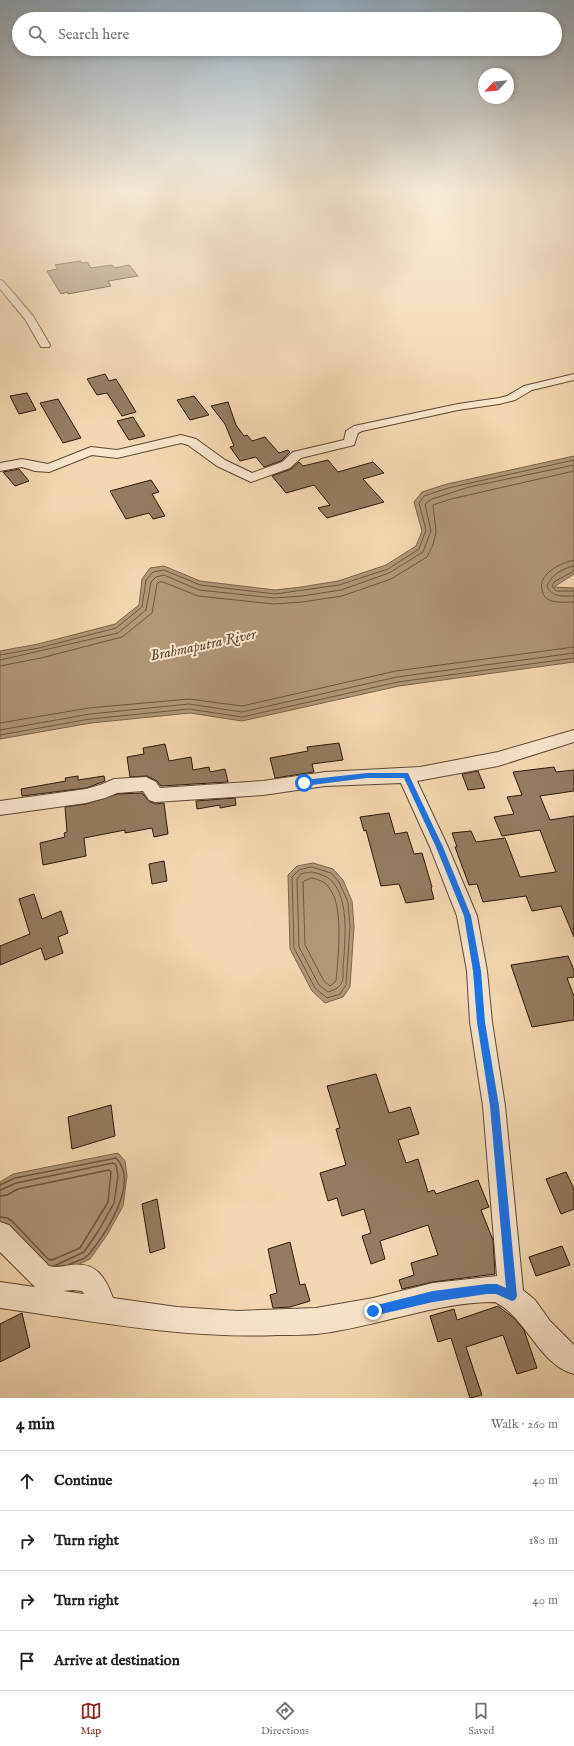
<!DOCTYPE html>
<meta charset="utf-8">
<style>
:root{--surface:#fff;--page:#f6f6f6;--text:#202124;--muted:#757577;--line:#e0e0e0;--accent:#8f2418}
body{margin:0;font-family:"IM FELL English",serif;background:var(--page);color:var(--text)}
.compass{position:absolute;left:478px;top:68px;width:36px;height:36px;border-radius:50%;background:var(--surface);box-shadow:0 2px 6px #0003;rotate:244deg}
.stop{position:absolute;width:12px;height:12px;margin:-9px;border:3px solid #1a73e8;border-radius:50%;background:#fff}
.stop.end{background:#1a73e8;border-color:#fff;box-shadow:0 1px 4px #0008}
.list{margin:0;padding:0;list-style:none}
h2{display:flex;justify-content:space-between;align-items:center;height:52px;margin:0;padding:0 16px;font-size:17px}
h2 small{font-size:13px;font-weight:400;color:var(--muted)}
.list li{display:grid;grid-template-columns:26px 1fr auto;gap:12px;align-items:center;box-sizing:border-box;height:60px;padding:0 16px;border-top:1px solid var(--line)}
.list b{display:block;font-size:15px;white-space:nowrap}
.list em{font-size:13px;font-style:normal;color:var(--muted)}
.icon{flex:none;width:22px;height:22px;fill:none;stroke:currentColor;stroke-width:2;stroke-linecap:round;stroke-linejoin:round}
.map{position:relative;flex:none;width:574px;height:1398px;overflow:hidden}
.search{position:absolute;background:var(--surface);box-shadow:0 2px 6px #0003;left:12px;right:12px;top:12px;height:44px;display:flex;align-items:center;gap:10px;box-sizing:border-box;padding:0 14px;border-radius:22px;color:var(--muted);font-size:15px}
.sheet{height:292px;background:var(--surface)}
nav{display:flex;justify-content:space-around;align-items:center;box-sizing:border-box;height:56px;border-top:1px solid var(--line);background:var(--surface);font-size:11px;color:var(--muted)}
nav a{display:grid;justify-items:center;gap:2px}
nav .on{color:var(--accent)}
.map>svg:first-child{display:block}
.water{fill:#af9778;stroke:#7b654c}
.lines{fill:none;stroke-linecap:round;stroke-linejoin:round}
.shore-far1{stroke:#6e5842;stroke-width:1}
.shore{stroke:#6e5842;stroke-width:1.5}
.building{fill:#937c61;stroke:#2c1a0b}
.minor-casing{stroke:#5e4934;stroke-width:2}
.minor{fill:#f7e5cc;fill-rule:evenodd}
.route{fill:#1a73e8}
.labels{text-anchor:middle;dominant-baseline:central;stroke-width:4;stroke-linejoin:round;paint-order:stroke}
.water-label{font-size:15px;font-style:italic;fill:#604c37;stroke:#f7e5cc}
</style>
<div class="map">
<svg width="574" height="1398" viewBox="0 0 574 1398">
<rect width="100%" height="100%" fill="#f2d7b0"/>
<filter id="stains"><feTurbulence type="fractalNoise" baseFrequency=".005" numOctaves="4"/><feColorMatrix values="0 0 0 0 .2 0 0 0 0 .09 0 0 0 0 .02 0 0 0 .5 -.17"/></filter>
<radialGradient id="worn" r=".72"><stop offset=".6" stop-color="#630" stop-opacity="0"/><stop offset="1" stop-color="#630" stop-opacity=".3"/></radialGradient>
<g class="water">
<path d="M574,456v118l-20,13 20,1v74l-175,24 -157,35 -52,-8 -99,10 -91,16v-88l38,-7 77,-20 24,-19 3,-26 8,-11 14,-2 36,15 75,9 26,-3 37,-6 48,-16 30,-19 6,-15 -8,-29 8,-10 25,-8z"/>
<path d="M313,863l20,6 10,11 9,21 2,25 -4,61 -7,10 -18,6 -13,-12 -22,-42 -2,-74 9,-9z"/>
<path d="M118,1153l7,8 2,15 -4,30 -16,29 -17,24 -38,18 -52,-46v-49l13,-8z"/>
</g>
<g class="lines">
<g class="shore-far1">
<path d="M574,560c-14,3 -39,15 -31,33 1,4 5,7 9,8 7,2 15,1 22,1"/>
<path d="M574,566c-11,2 -23,9 -27,20 5,12 16,10 27,10"/>
<path d="M574,571l-20,11 -2,4 4,5h18"/>
<path d="M0,655l39,-7 77,-20 26,-21 4,-27 7,-8 11,-2 36,15 75,9 64,-9 49,-16 31,-20 7,-19 -7,-27 5,-7 24,-8 126,-28"/>
<path d="M0,660l118,-27 28,-23 5,-28 5,-5 8,-2 35,15 75,8 28,-2 39,-6 48,-17 34,-21 8,-21 -6,-27 7,-5 37,-12 105,-22"/>
<path d="M0,666l41,-8 81,-21 30,-24 5,-29 2,-2h4l35,14 76,8 28,-2 40,-6 49,-17 36,-22 6,-12 3,-13 -3,-27 18,-6 123,-28"/>
<path d="M0,723l89,-15 100,-9 53,7 154,-35 178,-24"/>
<path d="M0,730l90,-16 99,-10 53,8 155,-35 177,-24"/>
<path d="M0,735l90,-16 99,-10 53,8 156,-35 176,-24"/>
<path d="M312,867l19,6 8,9 9,20 2,24 -4,59 -6,9 -13,4 -12,-10 -21,-40 -2,-71 7,-7z"/>
<path d="M312,872c9,2 18,5 23,13 14,20 10,58 8,82 0,5 1,13 -2,17 -3,5 -8,6 -13,8l-9,-7 -20,-38 -2,-68 4,-5z"/>
<path d="M312,878c8,2 14,4 18,11 14,19 8,69 6,92l-6,5 -6,-5 -19,-36 -2,-63z"/>
</g>
<g class="shore">
<path d="M0,1185l15,-7 101,-20c24,24 -10,75 -26,95l-5,5 -15,6"/>
<path d="M0,1190l16,-7 97,-20 3,2 2,11 -4,27 -15,27 -15,22 -30,14"/>
<path d="M0,1196l7,-1 11,-6 91,-19 2,2 -3,30 -28,46 -28,12 -4,-1 -36,-38 -5,-3 -7,-1"/>
</g>
</g>
<g class="building">
<path d="M80,261l2,2 5,-1 4,6 21,-3 3,3 14,-3 9,11 -30,5 3,5 -43,8v-2l-7,2 -14,-23 11,-2 -3,-4z"/>
<path d="M105,374l4,7 7,-2 20,33 -14,4 -15,-23 -10,2 -10,-16z"/>
<path d="M27,393l9,17 -17,4 -9,-18z"/>
<path d="M194,396l15,19 -19,5 -13,-20z"/>
<path d="M58,399l23,39 -18,5 -23,-40z"/>
<path d="M228,402l8,23 8,11 3,-1 5,6 13,-4 14,16 9,-3 2,2 -9,9 -17,6 -8,-10 -16,4 -10,-14 4,-1 -9,-22 -14,-18z"/>
<path d="M133,417l12,19 -16,4 -12,-19z"/>
<path d="M328,460l10,12 35,-10 11,11 -21,6 21,23 -57,16 -9,-10 12,-3 -16,-20 -28,8 -14,-17 19,-7 8,-7 4,4z"/>
<path d="M19,469l10,12 -14,5 -12,-14z"/>
<path d="M151,480l8,12 -7,2 13,22 -12,3 -4,-6 -23,6 -16,-28z"/>
<path d="M339,743l4,17 -31,4 2,8 -39,6 -5,-20 38,-7 -1,-4z"/>
<path d="M165,744l4,17 22,-4 2,13 16,-3 1,5 15,-3 3,13 -67,4 -4,-5 -10,-5 -17,1 -3,-20 17,-3 -1,-6z"/>
<path d="M554,767l2,5 18,-2v21l-34,5 10,24 24,-4v121l-13,-31 -29,5 -6,-15 -43,6 -6,-18 -8,1 -14,-38h2l-5,-14 19,-2 5,11 29,-4 15,39 36,-5 -16,-42 -38,6 -8,-19 20,-3 -7,-17 15,-2 -9,-23z"/>
<path d="M478,771l7,17 -17,2 -6,-16z"/>
<path d="M78,776v4l26,-4 1,5 -19,7 -64,8 -1,-7 45,-8 -1,-3z"/>
<path d="M142,793l7,8 6,3 9,-1 4,31 -14,3 -2,-9 -27,5v-3l-41,8 2,18 -43,9 -3,-22 25,-6 -1,-4 3,-1 -2,-25 21,-3 31,-10z"/>
<path d="M235,798l1,7 -16,3v-3l-23,4 -1,-8z"/>
<path d="M389,813l6,21 12,-2 7,22 8,-1 10,34 -1,1 3,11 -28,4 -7,-19 -18,2 -15,-56 -2,1 -4,-14z"/>
<path d="M164,861l3,20 -15,3 -3,-20z"/>
<path d="M34,894l8,25 19,-8 7,22 -10,4 5,16 -18,7 -4,-12 -41,17v-19l30,-12 -11,-35z"/>
<path d="M568,956l6,14v7l-7,1 7,18v24l-42,7 -21,-62z"/>
<path d="M376,1074l13,39 21,-6 9,27 -21,6 8,23 12,-4 10,33 6,-2 2,4 42,-14 11,27 -8,3 12,30 2,34 -62,8 -31,7 -3,-9 15,-5 -3,-12 27,-8 -10,-30 -48,16 5,18 -14,5 -9,-28 9,-3 -7,-24 -22,7 -5,-18 -9,3 -8,-28 26,-8 -10,-36 4,-1 -13,-42z"/>
<path d="M111,1105l4,31 -43,13 -4,-32z"/>
<path d="M566,1172l8,17v20l-13,5 -15,-35z"/>
<path d="M157,1199l8,49 -15,5 -8,-49z"/>
<path d="M290,1242l10,43 5,-1 5,17 -20,6 -17,1 -3,-13 7,-2 -9,-44z"/>
<path d="M562,1246l8,19 -34,11 -7,-19z"/>
<path d="M498,1306l17,13 9,11 13,38 -20,6 -14,-39 -37,12 16,48 -12,3 -19,-60 -13,4 -8,-26 24,-7 3,11z"/>
<path d="M22,1313l8,34 -30,15v-38z"/>
</g>
<g class="lines">
<defs>
<g id="minor">
<path d="M0,280l3,1 30,35 17,29 -1,2h-8l-16,-28 -25,-30z"/>
<path d="M574,374v6l-42,10 -17,10 -16,4 -41,6 -96,21 -4,2 -4,12 -53,13 -11,10 -39,14 -34,-16 -29,-21 -7,-2 -64,15 -25,-3 -43,17 -14,-1 -13,-4 -22,4v-8l22,-4 26,5 43,-17 26,3 64,-15 15,4 29,21 27,13 30,-11 11,-10 51,-12 2,-9 8,-5 104,-22 41,-6 8,-2 17,-10z"/>
<path d="M574,730v12l-76,24 -81,15 31,66 29,69 10,55 5,51 13,84 18,184 12,10 15,21 24,24v29c-34,-8 -48,-57 -79,-72 -60,0 -118,25 -178,32 -13,1 -27,1 -40,1 -93,4 -185,-14 -277,-27v-26l35,5 -35,-35v-30l9,3 40,41c8,2 14,0 22,-1 26,-3 34,12 42,33l64,9 60,4 79,-3 57,-10 60,-15 64,-7 -14,-170 -13,-84 -3,-51 -10,-55 -27,-69 -29,-64 -76,3 -62,9 -108,7 -6,-2 -6,-9 -26,2 -12,5 -19,5 -86,12v-14l86,-12 14,-4 14,-6 32,-2 10,5 4,6 103,-7 62,-9 95,-5 78,-15zM73,1290l9,1 2,3 -21,-3z"/>
</g>
</defs>
<use href="#minor" class="minor-casing"/>
<use href="#minor" class="minor"/>
</g>
<linearGradient id="sky" x2="0" y2="1"><stop stop-color="#91a8bb"/><stop offset="0.5" stop-color="#f9eddb"/><stop offset="1" stop-color="#f9eddb" stop-opacity="0"/></linearGradient>
<rect width="574" height="387" fill="url(#sky)"/>
<path class="route" d="M367,773h41l35,74 28,69 10,55 4,51 14,84 18,190 -2,4 -3,1 -16,-7h-9l-54,8 -60,14 -4,-1 -1,-4 1,-3 4,-2 60,-15 54,-7h10l9,4 -16,-182 -13,-84 -4,-51 -9,-55 -28,-69 -32,-69h-37l-63,8 -4,-3 4,-3z"/>
<g class="labels">
<g class="water-label">
<text transform="translate(203 645) rotate(-12)">Brahmaputra River</text>
</g>
</g>
<rect width="100%" height="100%" filter="url(#stains)"/>
<rect width="100%" height="100%" fill="url(#worn)"/>
</svg>
<svg class="compass" viewBox="-18 -18 36 36"><path d="M0-13l5 13h-10z" fill="#e53935"/><path d="M0 13l5-13h-10z" fill="#757577"/></svg>
<div class="stop" style="left:304px;top:783px"></div>
<div class="stop end" style="left:373px;top:1311px"></div>
<div class="search"><svg class="icon" aria-label="search" viewBox="0 0 24 24"><circle cx="10" cy="10" r="6"/><path d="M15 15l6 6"/></svg>Search here</div>
</div>
<section class="sheet">
<h2>4 min<small>Walk · 260 m</small></h2>
<ul class="list">
<li><svg class="icon" aria-label="ahead" viewBox="0 0 24 24"><path d="M12 20V5M6 11l6-6 6 6"/></svg><div><b>Continue</b></div><em>40 m</em></li>
<li><svg class="icon" aria-label="right" viewBox="0 0 24 24"><path d="M7 20v-9h11M14 6l5 5-5 5"/></svg><div><b>Turn right</b></div><em>180 m</em></li>
<li><svg class="icon" aria-label="right" viewBox="0 0 24 24"><path d="M7 20v-9h11M14 6l5 5-5 5"/></svg><div><b>Turn right</b></div><em>40 m</em></li>
<li><svg class="icon" aria-label="arrive" viewBox="0 0 24 24"><path d="M6 21V4h12l-3 4 3 4H6"/></svg><div><b>Arrive at destination</b></div></li>
</ul>
</section>
<nav>
<a class="on"><svg class="icon" aria-label="map" viewBox="0 0 24 24"><path d="M3 6l6-2 6 2 6-2v14l-6 2-6-2-6 2zM9 4v14M15 6v14"/></svg>Map</a>
<a><svg class="icon" aria-label="directions" viewBox="0 0 24 24"><path d="M12 3l9 9-9 9-9-9zM9 14v-3h6M13 9l2 2-2 2"/></svg>Directions</a>
<a><svg class="icon" aria-label="saved" viewBox="0 0 24 24"><path d="M7 4h10v16l-5-4-5 4z"/></svg>Saved</a>
</nav>
